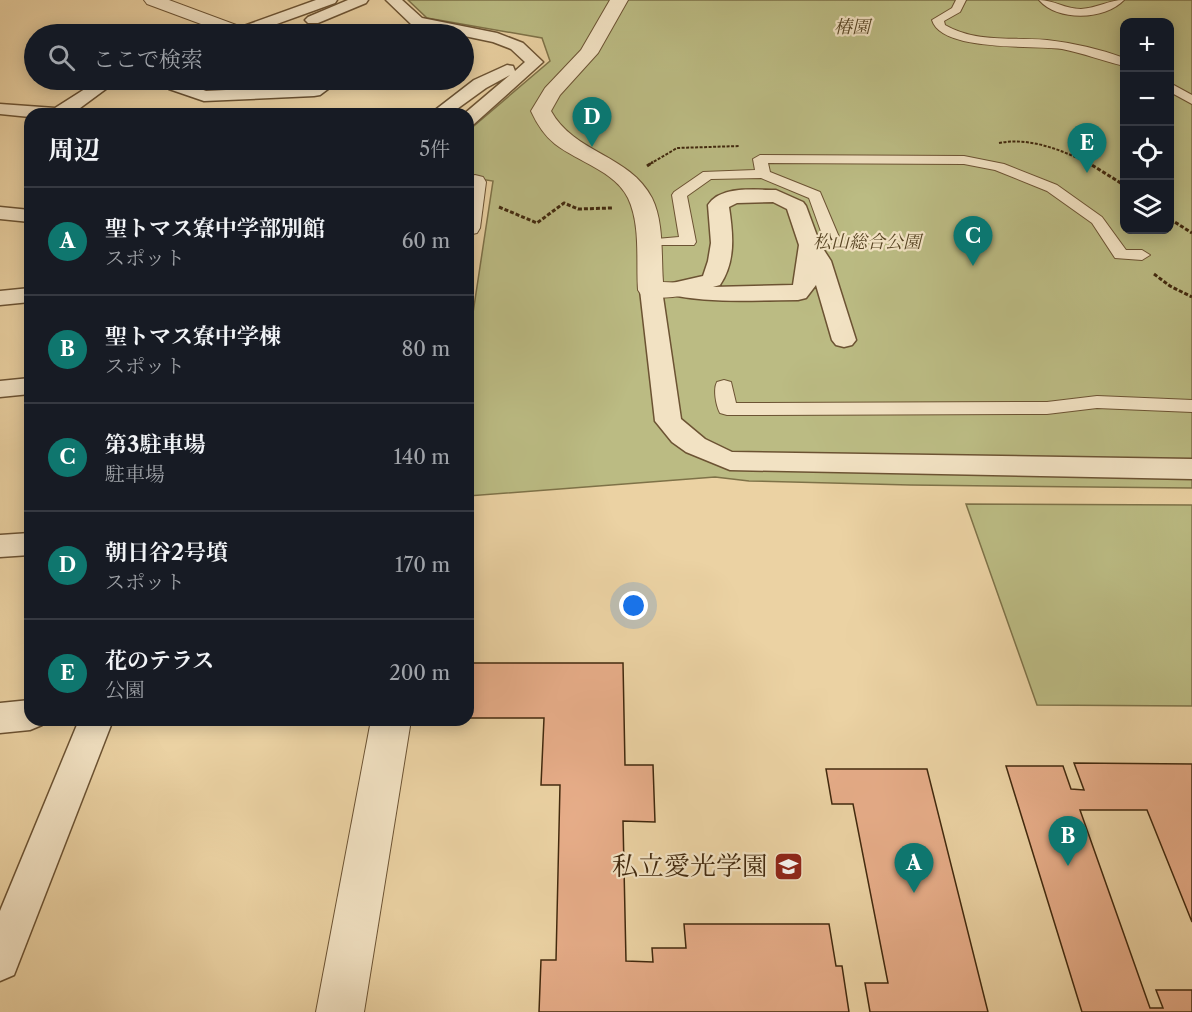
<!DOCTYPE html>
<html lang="ja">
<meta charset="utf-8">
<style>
:root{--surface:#171b24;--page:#242831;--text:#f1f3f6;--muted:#9ea1a6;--line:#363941;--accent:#0f766e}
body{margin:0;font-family:"Libre Caslon Text","Noto Serif JP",serif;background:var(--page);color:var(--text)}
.controls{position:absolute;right:18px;top:18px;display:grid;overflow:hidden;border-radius:12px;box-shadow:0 3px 15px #0003}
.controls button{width:54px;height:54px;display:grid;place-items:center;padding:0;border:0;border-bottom:2px solid var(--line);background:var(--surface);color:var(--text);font:30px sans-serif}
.you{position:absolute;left:634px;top:606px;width:21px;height:21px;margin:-15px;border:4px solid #fff;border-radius:50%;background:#1a73e8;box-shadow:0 0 0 9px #1a73e833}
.badge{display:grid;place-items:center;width:39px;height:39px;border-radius:50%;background:var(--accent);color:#fff;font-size:20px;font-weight:700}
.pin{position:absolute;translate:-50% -50px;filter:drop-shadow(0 2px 3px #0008)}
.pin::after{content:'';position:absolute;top:32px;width:21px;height:18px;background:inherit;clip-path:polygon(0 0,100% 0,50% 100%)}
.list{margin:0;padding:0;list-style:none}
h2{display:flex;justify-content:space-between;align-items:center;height:78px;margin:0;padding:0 24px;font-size:26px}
h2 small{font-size:20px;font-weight:400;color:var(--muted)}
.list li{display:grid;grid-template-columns:39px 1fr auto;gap:18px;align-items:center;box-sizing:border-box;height:108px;padding:0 24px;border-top:2px solid var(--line)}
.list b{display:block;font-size:22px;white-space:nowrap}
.list p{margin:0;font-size:20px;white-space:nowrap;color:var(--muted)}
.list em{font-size:20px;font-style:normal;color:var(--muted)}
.icon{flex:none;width:33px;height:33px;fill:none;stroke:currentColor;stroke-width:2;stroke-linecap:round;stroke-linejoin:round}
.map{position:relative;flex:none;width:1192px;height:1012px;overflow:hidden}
.search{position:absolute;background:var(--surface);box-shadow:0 3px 15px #0003;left:24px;top:24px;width:450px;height:66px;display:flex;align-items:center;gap:15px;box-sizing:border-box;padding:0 21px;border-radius:33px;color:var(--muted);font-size:22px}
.panel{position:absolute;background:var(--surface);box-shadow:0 3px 15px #0003;left:24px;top:108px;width:450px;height:618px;border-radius:18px}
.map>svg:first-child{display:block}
.green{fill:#bbbb83;stroke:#7e7248;stroke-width:1.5;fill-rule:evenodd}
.building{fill:#e7ad89;stroke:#41290e;stroke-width:1.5}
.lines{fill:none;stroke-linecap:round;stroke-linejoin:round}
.pedestrian-casing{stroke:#6c5333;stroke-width:2}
.minor-casing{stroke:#6c5333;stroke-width:3}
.tertiary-casing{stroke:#6c5333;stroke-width:2}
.path-far1{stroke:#41290e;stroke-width:2;stroke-dasharray:3 1.5;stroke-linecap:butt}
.path{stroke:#41290e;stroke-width:3;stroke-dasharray:4 2;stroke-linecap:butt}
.pedestrian{fill:#f2e2c3;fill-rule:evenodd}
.minor{fill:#f2e2c3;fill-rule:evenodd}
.tertiary{fill:#f2e2c3;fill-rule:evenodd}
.labels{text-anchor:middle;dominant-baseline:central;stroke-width:4.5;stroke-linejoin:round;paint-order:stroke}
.far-park-label{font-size:18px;font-style:italic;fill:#594625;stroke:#f2e2c3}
.near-poi-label{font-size:26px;fill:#41290e;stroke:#f2e2c3;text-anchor:end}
</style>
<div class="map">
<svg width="1192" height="1012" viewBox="0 0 1192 1012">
<rect width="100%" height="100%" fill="#ebd2a3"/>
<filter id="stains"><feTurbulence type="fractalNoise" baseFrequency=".00333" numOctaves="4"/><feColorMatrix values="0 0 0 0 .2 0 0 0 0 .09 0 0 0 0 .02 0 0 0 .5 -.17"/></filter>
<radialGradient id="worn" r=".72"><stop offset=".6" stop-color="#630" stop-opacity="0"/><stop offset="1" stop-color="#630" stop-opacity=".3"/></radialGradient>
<g class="green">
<path d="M408,0h784v488l-282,-3 -161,-4 -34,-4 -247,19v-150l25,-165 -25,-4v-46l82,-70 -8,-23 -115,-20zM1124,22h46v208h-46z"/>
<path d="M966,504l226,1v201l-155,-1z"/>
</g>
<g class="building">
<path d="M473,663h150l2,102h28l2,57 -32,-1 3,140 27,1 -1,-14h34l-2,-24h145l7,42h6l7,46h-310l2,-52h15l4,-175h-19l3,-67h-76z"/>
<path d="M1074,763l118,1v158l-45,-112h-67l70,198h13l-7,-18h36v22h-110l-76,-246h57l8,23 13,1z"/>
<path d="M826,769h101l61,243h-118l-5,-29h23l-35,-179h-21z"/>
</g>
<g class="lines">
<defs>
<g id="pedestrian">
<path d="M956,0h10l-6,12 -16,9 1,4c31,18 68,12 102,15 26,3 53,9 77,18v8c-21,-5 -41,-13 -62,-17 -29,-4 -121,3 -130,-29l20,-12z"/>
<path d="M1039,0c15,0 26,9 42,9 16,-1 28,-9 43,-9 -19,20 -66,22 -85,0z"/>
<path d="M1170,83l22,12v9l-22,-12z"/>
<path d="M760,155l204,1 40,8 53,21 45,32 24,33h16l8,5 -8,5 -27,-2 -23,-35 -45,-32 -52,-21 -31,-6 -196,-1 2,9 50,20 19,45 -2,3 -6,2 -8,-5 -14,-39 -48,-20 -50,1 -24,17 9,46 -2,3h-38l-2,-3 2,-3 23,-2 -7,-42 2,-3 29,-20 52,-2 -2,-11z"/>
<path d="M724,380l7,2 5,21 311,-1 50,-6 95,4v12l-95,-4 -50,6 -320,1 -7,-2c-4,-7 -7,-24 -3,-31z"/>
</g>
<g id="minor">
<path d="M316,0h21l-2,3 -86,31h-21l2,-3z"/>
<path d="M348,0h20l-2,3 -48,20h-10l-3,-3 3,-3z"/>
<path d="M386,0h16l20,18 75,15 26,10 20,19 -69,62 -6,1v-11h-4l46,-39 -24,13 -36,26h-20l44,-34 33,-15 6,1 2,5 10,-9 -14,-13 -18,-7 -81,-17z"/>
<path d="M99,80h19l-46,34h-42v3l-30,-3v-10l55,4z"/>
<path d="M171,80h16l-2,3 21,8 104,-5 11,-6h19l-20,15 -6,1 -110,5 -35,-12 -3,-4z"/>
<path d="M776,190l27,12 3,4 14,38 11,17 25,79 -4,5 -8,2 -8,-2 -4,-5 -16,-55 -10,13 -8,2c-43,0 -88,4 -130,-6l-3,-5 3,-5 35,-8 5,-15 3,-18 -3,-38c13,-20 47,-15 68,-15zM773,202l14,7 12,36 -6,40 -80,2 7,-2c16,-24 13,-51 9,-78l8,-4z"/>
<path d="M0,207l30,3v12l-30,-3z"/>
<path d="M651,283l8,2 3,5 19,129 24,20 27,13 460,7v20l-462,-9 -44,-18 -14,-10 -17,-21 -15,-131 3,-5z"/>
<path d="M30,288v14l-30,3v-14z"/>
<path d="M30,378v16l-30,3v-16z"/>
<path d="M30,533v22l-30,2v-22z"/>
<path d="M30,700v20h15l-3,5 -12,5 -30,3v-30z"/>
<path d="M79,720h34l-99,255 -14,6v-70z"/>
</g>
<g id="tertiary">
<path d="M144,0h25l78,29 3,4 -22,1 -81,-30z"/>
<path d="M610,0h18l-30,53 -38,42 -9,16c23,42 79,44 101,87 12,24 9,58 11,84l22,1 4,6 -4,6c-14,3 -29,4 -43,1l-4,-6c-2,-28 3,-65 -10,-92 -13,-27 -50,-36 -73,-54 -11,-9 -18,-20 -24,-33l14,-23 36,-38z"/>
<path d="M475,175l8,2 3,5 -6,46 -3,5 -9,2v-58z"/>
<path d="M371,720h40l-47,292h-48z"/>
</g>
</defs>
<use href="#pedestrian" class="pedestrian-casing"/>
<use href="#minor" class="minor-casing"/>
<use href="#tertiary" class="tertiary-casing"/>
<g class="path-far1">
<path d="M999,143c31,-6 63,7 91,21"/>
<path d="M650,164l27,-16 63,-2"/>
</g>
<g class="path">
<path d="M1087,162l37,23"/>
<path d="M647,166l6,-4"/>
<path d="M499,207l38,16 27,-20 14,6 34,-1"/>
<path d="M1170,219l22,14"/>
<path d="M1154,274l16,12 22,11"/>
</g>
<use href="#pedestrian" class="pedestrian"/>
<use href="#minor" class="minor"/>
<use href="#tertiary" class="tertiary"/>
</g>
<defs>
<symbol id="school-square" viewBox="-11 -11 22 22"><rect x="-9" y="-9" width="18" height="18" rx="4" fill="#8f2418" stroke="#f2e2c3"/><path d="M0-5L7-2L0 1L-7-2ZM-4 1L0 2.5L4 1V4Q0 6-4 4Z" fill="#fff"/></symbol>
</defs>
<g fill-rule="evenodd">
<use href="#school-square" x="772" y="850" width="33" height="33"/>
</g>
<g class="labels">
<g class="far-park-label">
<text x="852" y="27">椿園</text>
<text x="867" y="242">松山総合公園</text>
</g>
<g class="near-poi-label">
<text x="768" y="866">私立愛光学園</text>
</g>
</g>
<rect width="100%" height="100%" filter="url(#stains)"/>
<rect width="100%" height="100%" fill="url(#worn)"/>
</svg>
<div class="controls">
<button>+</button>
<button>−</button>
<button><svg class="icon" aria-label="locate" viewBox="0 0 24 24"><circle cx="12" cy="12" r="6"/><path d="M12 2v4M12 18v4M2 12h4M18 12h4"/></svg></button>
<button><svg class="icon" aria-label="layers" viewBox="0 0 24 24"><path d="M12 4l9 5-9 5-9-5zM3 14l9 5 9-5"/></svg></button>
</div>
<div class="you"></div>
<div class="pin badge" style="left:914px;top:893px">A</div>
<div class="pin badge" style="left:1068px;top:866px">B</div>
<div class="pin badge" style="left:973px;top:266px">C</div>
<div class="pin badge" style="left:592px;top:147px">D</div>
<div class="pin badge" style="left:1087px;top:173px">E</div>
<div class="search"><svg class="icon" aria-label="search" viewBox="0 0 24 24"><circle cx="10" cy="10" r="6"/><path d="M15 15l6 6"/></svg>ここで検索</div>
<section class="panel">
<h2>周辺<small>5件</small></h2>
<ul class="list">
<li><span class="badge">A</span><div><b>聖トマス寮中学部別館</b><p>スポット</p></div><em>60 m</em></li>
<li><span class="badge">B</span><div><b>聖トマス寮中学棟</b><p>スポット</p></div><em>80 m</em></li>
<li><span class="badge">C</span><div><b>第3駐車場</b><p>駐車場</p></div><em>140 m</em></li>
<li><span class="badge">D</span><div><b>朝日谷2号墳</b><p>スポット</p></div><em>170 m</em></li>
<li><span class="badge">E</span><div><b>花のテラス</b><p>公園</p></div><em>200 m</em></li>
</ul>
</section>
</div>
